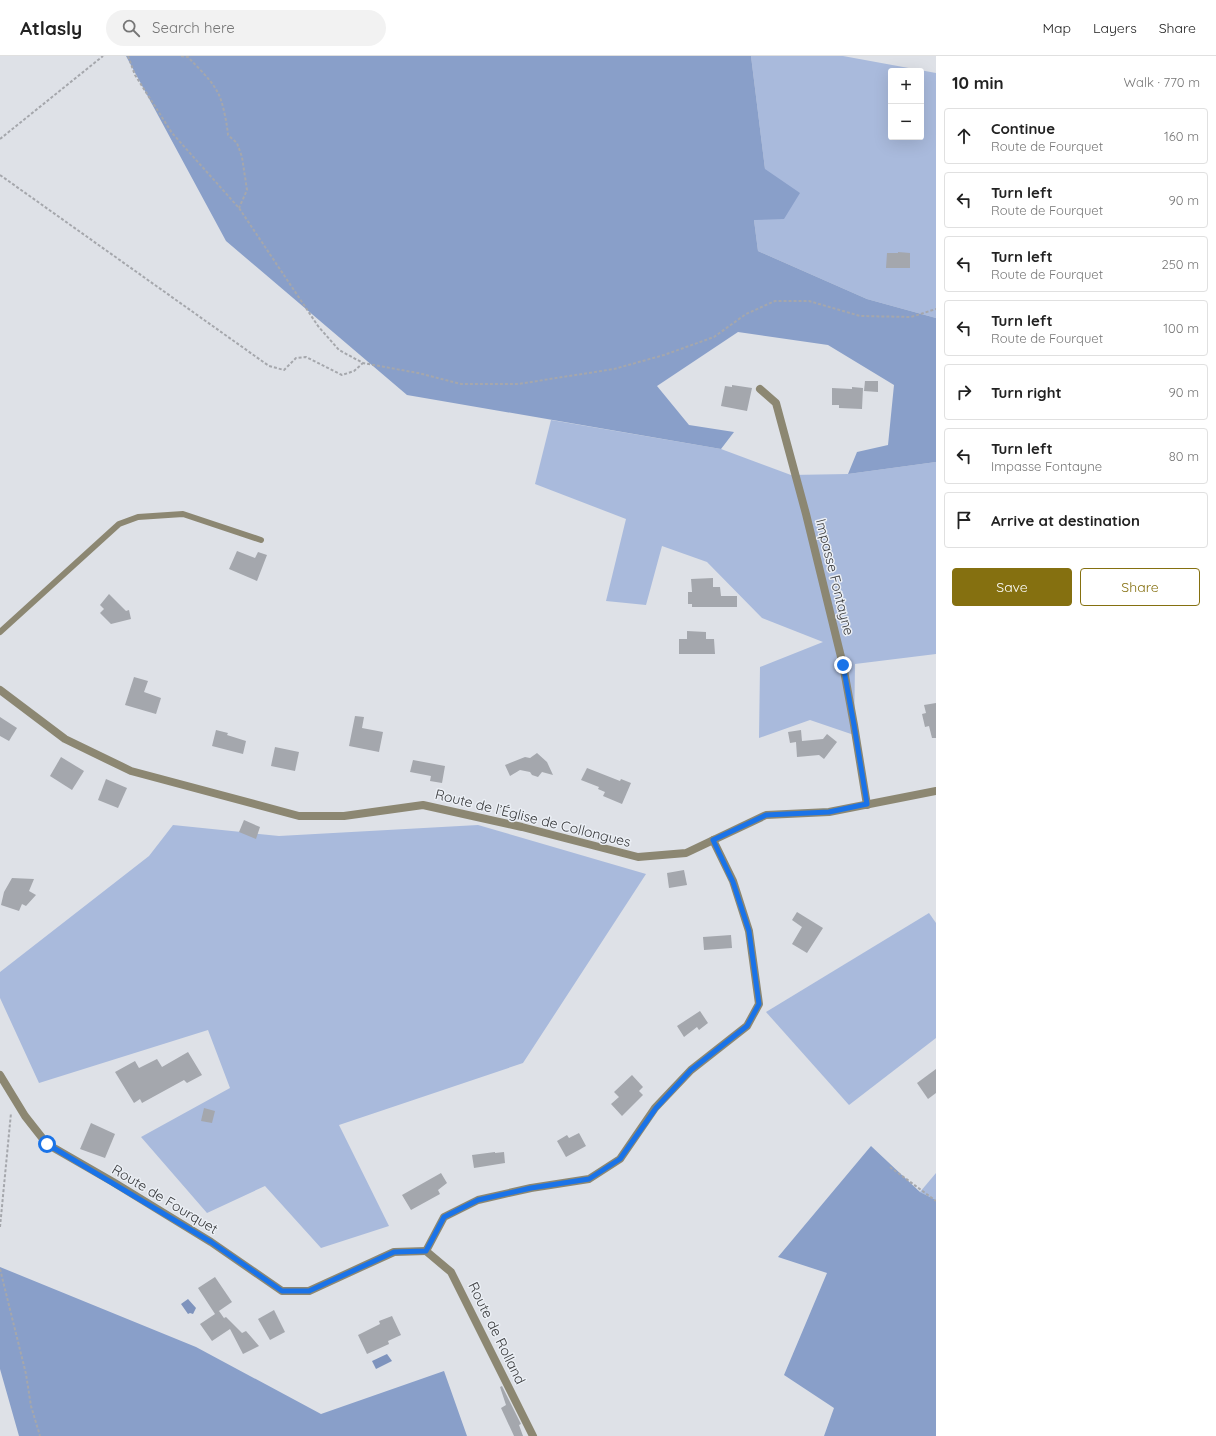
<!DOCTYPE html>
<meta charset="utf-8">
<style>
:root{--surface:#fff;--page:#f2f2f2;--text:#222;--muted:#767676;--line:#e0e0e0;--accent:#857010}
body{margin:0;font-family:Quicksand,sans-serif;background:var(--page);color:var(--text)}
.controls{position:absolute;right:12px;top:12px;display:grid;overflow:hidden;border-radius:4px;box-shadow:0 4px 16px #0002}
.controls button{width:36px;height:36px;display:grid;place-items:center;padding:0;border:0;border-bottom:1px solid var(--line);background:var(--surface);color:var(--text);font:20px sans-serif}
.stop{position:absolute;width:12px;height:12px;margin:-9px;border:3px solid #1a73e8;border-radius:50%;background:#fff}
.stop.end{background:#1a73e8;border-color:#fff;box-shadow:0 1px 4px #0008}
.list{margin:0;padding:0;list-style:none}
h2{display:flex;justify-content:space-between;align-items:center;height:52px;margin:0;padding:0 16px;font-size:17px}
h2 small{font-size:13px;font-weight:400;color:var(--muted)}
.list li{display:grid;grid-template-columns:26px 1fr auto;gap:12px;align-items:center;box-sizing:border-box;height:56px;margin:0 8px 8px;padding:0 8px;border:1px solid var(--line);border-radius:4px}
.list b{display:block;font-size:15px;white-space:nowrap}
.list p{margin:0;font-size:13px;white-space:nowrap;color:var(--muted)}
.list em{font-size:13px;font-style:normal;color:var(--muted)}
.actions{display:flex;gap:8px;padding:12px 16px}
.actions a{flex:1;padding:9px 0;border:1px solid var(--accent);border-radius:4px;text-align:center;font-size:14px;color:var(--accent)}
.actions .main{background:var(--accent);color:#fff}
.icon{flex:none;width:22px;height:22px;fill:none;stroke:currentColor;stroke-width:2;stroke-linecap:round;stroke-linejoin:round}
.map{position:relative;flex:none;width:936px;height:1380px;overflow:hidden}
header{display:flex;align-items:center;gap:24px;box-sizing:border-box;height:56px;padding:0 20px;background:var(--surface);border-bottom:1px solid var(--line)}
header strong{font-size:19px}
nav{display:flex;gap:22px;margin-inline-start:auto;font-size:14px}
.search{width:280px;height:36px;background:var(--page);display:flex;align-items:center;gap:10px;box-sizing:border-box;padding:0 14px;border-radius:22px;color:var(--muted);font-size:15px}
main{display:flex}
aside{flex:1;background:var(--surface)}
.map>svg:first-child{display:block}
.green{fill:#a9badc;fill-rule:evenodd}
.forest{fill:#899fc9}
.water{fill:#7e93bd}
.building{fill:#a4a7ad}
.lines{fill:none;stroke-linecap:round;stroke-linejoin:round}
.path{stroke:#a5a7ac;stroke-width:2;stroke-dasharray:3 2;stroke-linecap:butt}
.service{stroke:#8c8772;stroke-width:6}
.minor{stroke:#8c8772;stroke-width:8}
.route{stroke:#1a73e8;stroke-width:5}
.labels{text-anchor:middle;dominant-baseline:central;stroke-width:3;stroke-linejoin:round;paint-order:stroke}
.street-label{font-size:14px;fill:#38393b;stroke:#ebeff5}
</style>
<header>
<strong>Atlasly</strong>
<div class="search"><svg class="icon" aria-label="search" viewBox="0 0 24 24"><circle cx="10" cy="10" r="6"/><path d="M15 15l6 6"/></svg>Search here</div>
<nav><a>Map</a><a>Layers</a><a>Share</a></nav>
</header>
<main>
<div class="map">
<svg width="936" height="1380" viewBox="0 0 936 1380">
<rect width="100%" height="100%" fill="#dee1e7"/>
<g class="green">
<path d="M751,0h92l93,17v245l-69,-19 -109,-48 -4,-31 11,-51zM891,15h30v66h-30z"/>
<path d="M551,364l170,29 70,26 57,-1 88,-12v192l-81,10 -1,71 -44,-15 -51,18 1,-71 63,-25 -61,-24 -55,-56 -45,-16 -16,59 -40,-4 20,-82 -91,-35z"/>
<path d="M173,769l106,11 199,-11 168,49 -123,189 -184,62 50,101 -68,22 -56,-62 -58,27 -66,-76 89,-49 -22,-58 -169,53 -39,-85v-26l149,-116z"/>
<path d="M929,857l7,10v115l-87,67 -83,-93z"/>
<path d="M936,1117v27l-16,-8z"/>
</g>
<g class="forest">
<path d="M126,0h625l14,113 35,24 -16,26 -30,1 4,31 109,48 69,19v144l-88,12 9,-22 31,-7 6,-60 -66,-40 -90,-13 -81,54 32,39 45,7 -13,17 -314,-54 -181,-154z"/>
<path d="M871,1090l49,46 16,8v236h-112l10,-28 -50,-33 43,-102 -49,-16z"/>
<path d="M0,1211l196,80 125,67 123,-43 23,65h-448l-19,-67z"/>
</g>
<g class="water">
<path d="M188,1243l8,9 -3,6 -3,-1 -2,1 -7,-10z"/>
<path d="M387,1298l5,7 -16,8 -4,-8z"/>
</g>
<g class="building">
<path d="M898,196l12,1v15h-24l1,-15h11z"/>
<path d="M865,325h13v11l-14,-1z"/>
<path d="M732,329l20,3 -5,23 -26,-5 4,-20 7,1z"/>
<path d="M852,331l11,1 -1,21 -23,-1v-3h-7v-17l20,1z"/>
<path d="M237,495l18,7 3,-6 9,3 -10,26 -28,-12z"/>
<path d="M713,522v9h7l1,9h16v11h-45v-3h-4v-12h4l-1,-13z"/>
<path d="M109,538l17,17 3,-1 2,9 -20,5 -11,-11 4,-4 -4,-4z"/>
<path d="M687,575l19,1v7h8l1,15h-36v-15h8z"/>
<path d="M134,621l14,4 -4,11 17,6 -5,16 -31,-9z"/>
<path d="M936,647v35h-4l-3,-12 -4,1 -3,-13 4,-1 -2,-8z"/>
<path d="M355,660l9,1 -2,11 21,4 -4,20 -30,-6z"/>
<path d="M0,661l17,11 -8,13 -9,-5z"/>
<path d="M216,674l12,3 -1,2 19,6 -3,13 -31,-8z"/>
<path d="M801,674l1,11 21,-2 4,-5 10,8 -13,17 -5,-4 -22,2 -1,-15 -6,1 -2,-11z"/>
<path d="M275,691l24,5 -4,19 -24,-5z"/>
<path d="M537,697l10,9 6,13 -11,-3 -4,5 -6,-2 -2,-3 -10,-2 -10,6 -5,-11 20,-8 5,1z"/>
<path d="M61,701l23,14 -12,19 -22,-14z"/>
<path d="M413,704l32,6 -3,17 -12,-2 1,-5 -21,-4z"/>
<path d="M587,712l33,13 1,-2 10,4 -9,21 -19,-8 2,-4 -7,-3 1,-2 -18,-7z"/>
<path d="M106,723l21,9 -9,20 -20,-8z"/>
<path d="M244,764l16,7 -4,12 -17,-7z"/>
<path d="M684,814l3,15 -18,3 -2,-15z"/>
<path d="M12,822l22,1 -5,12 7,4 -10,11 -4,-2 -3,7 -18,-6 3,-13z"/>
<path d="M797,856l26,16 -16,25 -15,-9 10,-17 -10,-7z"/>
<path d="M731,879l1,13 -28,2 -1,-13z"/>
<path d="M700,955l8,12 -9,7 -2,-3 -13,10 -7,-11z"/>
<path d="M188,996l14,23 -15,8 -3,-3 -42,23 -2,-4 -6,4 -19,-31 20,-11 4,7 18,-9 5,8z"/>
<path d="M936,1013v24l-8,6 -11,-16z"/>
<path d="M632,1019l11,12 -4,4 4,4 -21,21 -11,-12 8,-7 -5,-5z"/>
<path d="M204,1052l11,3 -3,12 -11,-2z"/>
<path d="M91,1067l24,11 -10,24 -25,-9z"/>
<path d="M579,1077l7,13 -20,11 -9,-16 10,-6 2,3z"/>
<path d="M495,1096v1l9,-1 1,11 -31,5 -2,-13z"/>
<path d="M441,1117l6,10 -9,7 2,4 -29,16 -9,-15z"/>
<path d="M215,1221l17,25 -16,11 3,-2 7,10 -2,-3 2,-1 16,16 4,-2 13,15 -16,8 -13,-25 -18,12 -12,-17 15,-10 -17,-26z"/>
<path d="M274,1254l11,22 -15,8 -12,-21z"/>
<path d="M392,1260l9,19 -13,6 1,3 -22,10 -9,-19 22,-11 -1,-3z"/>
<path d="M502,1330l19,38 -2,1 4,11h-9l-13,-28 5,-3 -6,-18z"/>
</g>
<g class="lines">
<g class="path">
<path d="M128,0l7,19 37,58 67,75 79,118 21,24 24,13 55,10 43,11h57l96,-15 50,-14 50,-18 32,-23 29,-13h34l51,15 51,1 25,-8"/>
<path d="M181,0l7,1c10,11 23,22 30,36 5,9 9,31 10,42l9,8 5,14 5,33 -8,18"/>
<path d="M0,83l103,-83"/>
<path d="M0,119l269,191 15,4 12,-12 10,-1 36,18 12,-4 9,-8"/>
<path d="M890,1111l46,34"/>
<path d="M0,1171l11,-114"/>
<path d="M0,1213l26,105 5,32 9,30"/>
</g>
<path class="service" d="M0,576l119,-108 19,-7 45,-3 78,26"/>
<g class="minor">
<path d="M760,333l16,14 30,111 37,151 11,60 13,80"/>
<path d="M0,634l65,49 66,32 168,45h45l79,-11 99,22 116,30 48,-4 80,-38 63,-3 107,-21"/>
<path d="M0,1019l25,41 22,28 66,38 98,60 71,49h27l85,-39 32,-1"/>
<path d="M426,1195l18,-34 34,-17 53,-12 58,-9 31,-20 35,-51 36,-38 56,-44 12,-22 -10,-73 -16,-50 -20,-41"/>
<path d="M426,1195l25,21 82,164"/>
</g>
</g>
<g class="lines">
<path class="route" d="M47,1088l164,98 71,49h27l85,-39 32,-1 18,-34 34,-17 53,-12 58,-9 31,-20 36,-51 35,-38 56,-44 12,-22 -10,-73 -16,-49 -20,-42 53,-25 63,-3 38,-8 -13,-79 -11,-60"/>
</g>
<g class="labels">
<g class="street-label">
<text transform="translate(835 521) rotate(76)">Impasse Fontayne</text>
<text transform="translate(533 762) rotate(14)">Route de l’Église de Collongues</text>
<text transform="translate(165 1143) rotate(31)">Route de Fourquet</text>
<text transform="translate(497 1277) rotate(64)">Route de Rolland</text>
</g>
</g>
</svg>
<div class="controls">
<button>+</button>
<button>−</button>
</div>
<div class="stop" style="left:47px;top:1088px"></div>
<div class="stop end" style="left:843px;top:609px"></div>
</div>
<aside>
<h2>10 min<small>Walk · 770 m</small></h2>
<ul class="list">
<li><svg class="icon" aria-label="ahead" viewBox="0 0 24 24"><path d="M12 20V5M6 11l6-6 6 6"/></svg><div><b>Continue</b><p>Route de Fourquet</p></div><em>160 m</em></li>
<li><svg class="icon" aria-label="left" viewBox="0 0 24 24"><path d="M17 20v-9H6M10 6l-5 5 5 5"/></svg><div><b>Turn left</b><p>Route de Fourquet</p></div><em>90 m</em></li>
<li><svg class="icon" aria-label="left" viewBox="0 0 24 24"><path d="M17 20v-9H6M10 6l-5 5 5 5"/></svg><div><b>Turn left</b><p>Route de Fourquet</p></div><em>250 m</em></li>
<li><svg class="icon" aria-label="left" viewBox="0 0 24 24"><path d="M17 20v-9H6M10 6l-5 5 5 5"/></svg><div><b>Turn left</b><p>Route de Fourquet</p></div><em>100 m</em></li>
<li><svg class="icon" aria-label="right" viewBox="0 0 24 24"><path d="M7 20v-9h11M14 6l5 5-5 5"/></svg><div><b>Turn right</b></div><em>90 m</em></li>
<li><svg class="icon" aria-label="left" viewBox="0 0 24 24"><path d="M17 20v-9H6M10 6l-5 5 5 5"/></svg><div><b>Turn left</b><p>Impasse Fontayne</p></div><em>80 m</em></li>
<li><svg class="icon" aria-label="arrive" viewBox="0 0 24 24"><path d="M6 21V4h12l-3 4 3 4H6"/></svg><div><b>Arrive at destination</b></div></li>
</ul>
<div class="actions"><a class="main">Save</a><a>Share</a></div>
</aside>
</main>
